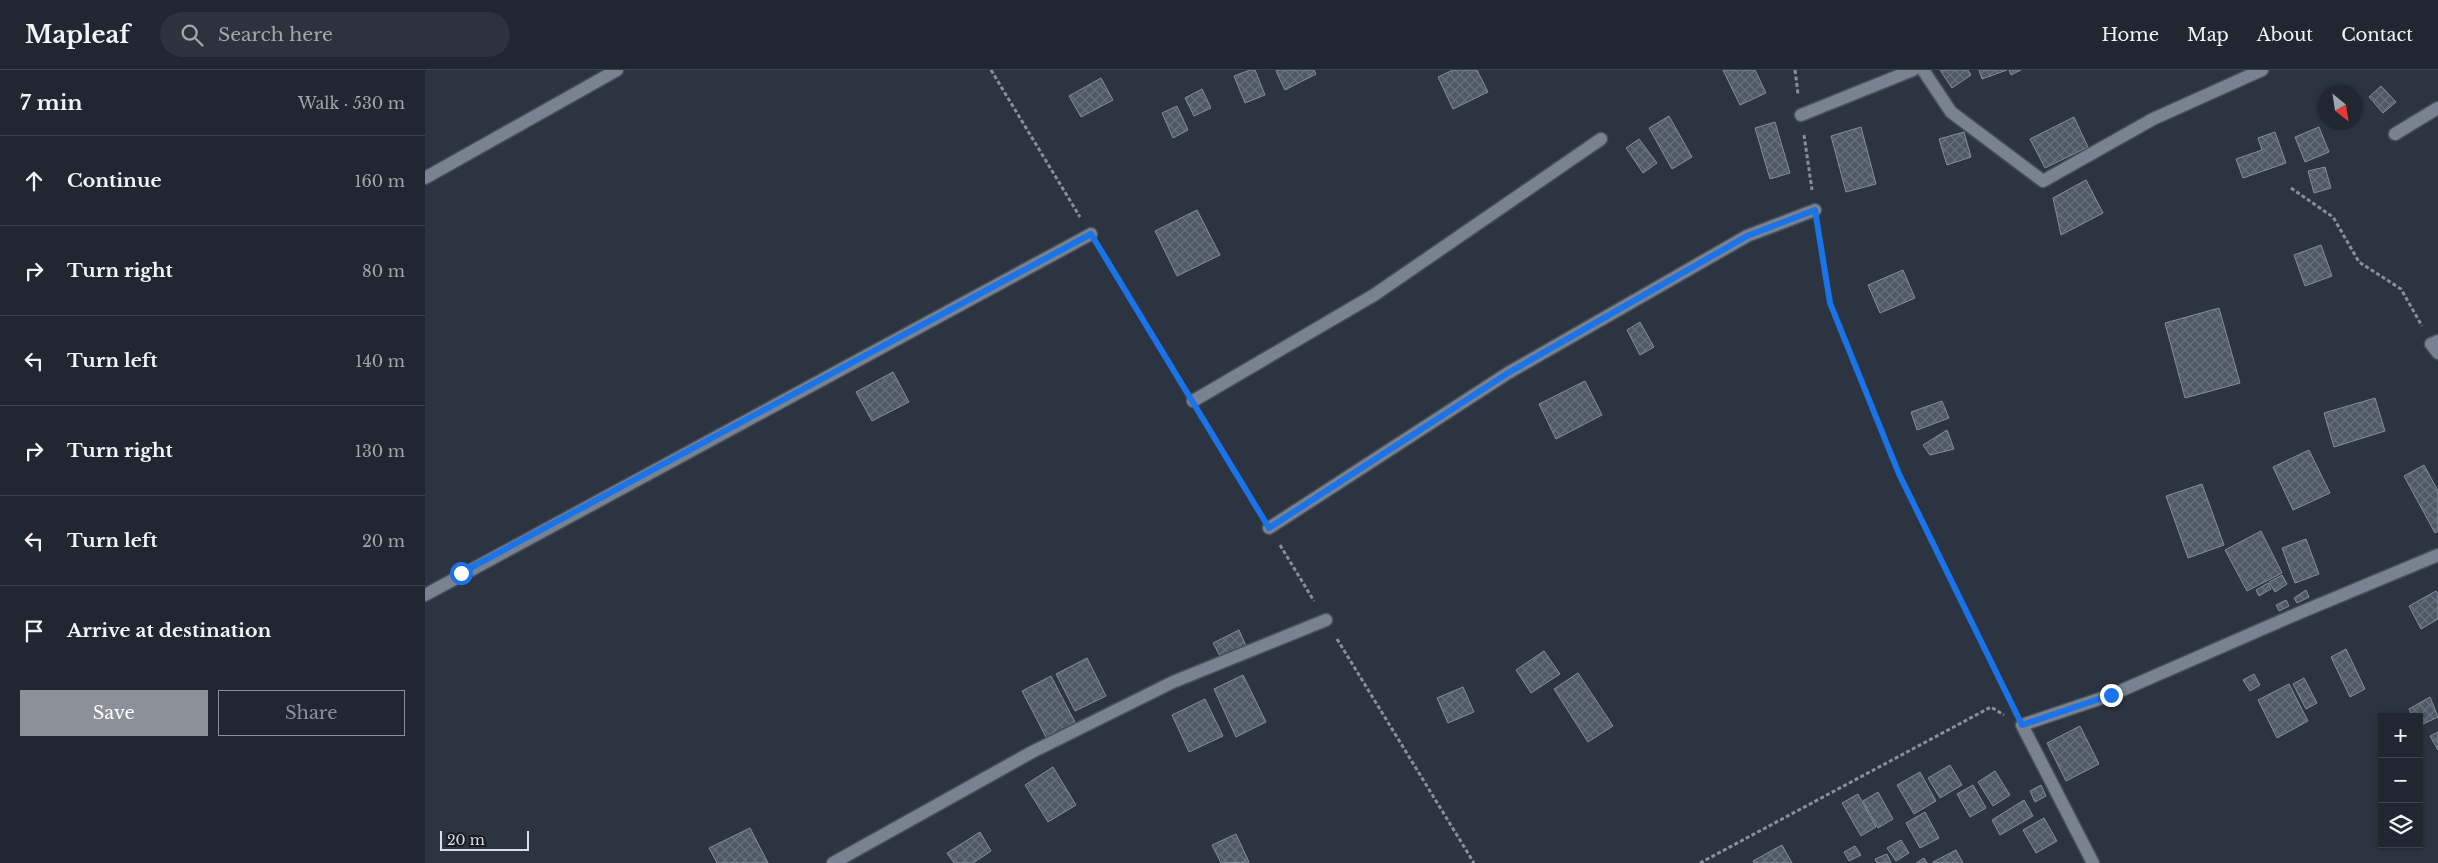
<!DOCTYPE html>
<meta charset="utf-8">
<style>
:root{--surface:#212731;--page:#2d333d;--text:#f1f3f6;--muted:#a2a5ab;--line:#3e444d;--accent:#8c9099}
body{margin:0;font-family:"Libre Baskerville",serif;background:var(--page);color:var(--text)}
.controls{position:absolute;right:15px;bottom:15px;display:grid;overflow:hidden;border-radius:0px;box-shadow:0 1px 4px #0004}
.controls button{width:45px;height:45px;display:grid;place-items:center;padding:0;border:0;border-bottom:1px solid var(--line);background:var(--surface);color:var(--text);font:25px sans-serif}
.compass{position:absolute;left:1893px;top:15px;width:45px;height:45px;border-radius:50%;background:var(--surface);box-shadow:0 1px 4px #0004;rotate:150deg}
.scale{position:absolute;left:15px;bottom:12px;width:89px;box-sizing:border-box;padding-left:5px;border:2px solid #d9dfe7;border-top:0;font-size:14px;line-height:18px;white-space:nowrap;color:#d9dfe7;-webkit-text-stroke:4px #181c21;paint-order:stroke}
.stop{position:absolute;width:15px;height:15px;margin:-11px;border:4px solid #1a73e8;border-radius:50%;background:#fff}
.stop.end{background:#1a73e8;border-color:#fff;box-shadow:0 1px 5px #0008}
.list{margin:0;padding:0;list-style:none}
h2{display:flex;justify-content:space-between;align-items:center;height:65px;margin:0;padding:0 20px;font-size:21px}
h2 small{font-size:16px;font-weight:400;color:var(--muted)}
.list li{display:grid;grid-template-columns:32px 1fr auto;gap:15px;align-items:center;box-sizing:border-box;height:90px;padding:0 20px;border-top:1px solid var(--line)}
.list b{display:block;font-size:19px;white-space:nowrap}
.list em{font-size:16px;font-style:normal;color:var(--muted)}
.actions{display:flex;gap:10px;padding:15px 20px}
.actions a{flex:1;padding:11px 0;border:1px solid var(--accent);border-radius:0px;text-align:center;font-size:18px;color:var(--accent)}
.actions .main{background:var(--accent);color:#fff}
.icon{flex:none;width:28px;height:28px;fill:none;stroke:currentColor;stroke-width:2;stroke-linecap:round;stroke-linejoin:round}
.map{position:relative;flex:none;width:2013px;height:793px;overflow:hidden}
header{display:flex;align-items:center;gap:30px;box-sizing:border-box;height:70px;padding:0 25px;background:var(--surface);border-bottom:1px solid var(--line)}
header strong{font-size:24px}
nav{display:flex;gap:28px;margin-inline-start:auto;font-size:18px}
.search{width:350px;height:45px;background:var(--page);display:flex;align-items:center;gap:12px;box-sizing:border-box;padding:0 18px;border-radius:28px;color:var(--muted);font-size:19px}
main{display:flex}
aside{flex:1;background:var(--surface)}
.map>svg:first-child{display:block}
.building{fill:url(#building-cross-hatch);stroke:#838d9c}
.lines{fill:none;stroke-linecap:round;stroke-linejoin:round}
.street-casing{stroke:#474f59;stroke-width:15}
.path{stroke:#888f9a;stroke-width:3;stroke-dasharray:4 2.5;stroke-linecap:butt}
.street{stroke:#788291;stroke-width:12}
.route{stroke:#1a73e8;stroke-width:6}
</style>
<header>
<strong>Mapleaf</strong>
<div class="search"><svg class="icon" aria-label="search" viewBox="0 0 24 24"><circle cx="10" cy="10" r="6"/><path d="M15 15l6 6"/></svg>Search here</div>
<nav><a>Home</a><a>Map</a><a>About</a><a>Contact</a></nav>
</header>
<main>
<aside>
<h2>7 min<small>Walk · 530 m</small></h2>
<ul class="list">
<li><svg class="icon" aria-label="ahead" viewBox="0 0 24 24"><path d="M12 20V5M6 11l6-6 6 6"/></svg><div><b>Continue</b></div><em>160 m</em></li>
<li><svg class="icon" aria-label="right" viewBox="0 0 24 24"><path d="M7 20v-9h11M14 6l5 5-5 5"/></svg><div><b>Turn right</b></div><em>80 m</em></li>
<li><svg class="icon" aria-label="left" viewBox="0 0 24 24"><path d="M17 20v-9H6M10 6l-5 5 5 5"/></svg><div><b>Turn left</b></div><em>140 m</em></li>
<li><svg class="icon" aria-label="right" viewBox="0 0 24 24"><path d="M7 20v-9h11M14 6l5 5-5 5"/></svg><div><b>Turn right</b></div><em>130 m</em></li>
<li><svg class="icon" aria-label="left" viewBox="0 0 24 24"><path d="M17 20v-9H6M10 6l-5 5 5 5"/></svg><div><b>Turn left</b></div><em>20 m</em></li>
<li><svg class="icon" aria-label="arrive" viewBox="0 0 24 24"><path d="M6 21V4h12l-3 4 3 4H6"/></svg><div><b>Arrive at destination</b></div></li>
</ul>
<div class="actions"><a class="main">Save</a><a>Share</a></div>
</aside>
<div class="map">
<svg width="2013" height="793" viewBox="0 0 2013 793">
<defs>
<pattern id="building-cross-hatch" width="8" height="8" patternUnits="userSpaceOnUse" patternTransform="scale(1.25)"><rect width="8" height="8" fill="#4e5866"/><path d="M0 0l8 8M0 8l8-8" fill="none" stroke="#67707c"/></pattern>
</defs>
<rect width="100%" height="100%" fill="#2c3441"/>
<g class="building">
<path d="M825,0h5l10,25 -20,8 -11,-27z"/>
<path d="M854,0h35l2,4 -31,16 -9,-19z"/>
<path d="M1028,0h24l11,22 -35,17 -15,-32z"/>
<path d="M1298,0h32l11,23 -26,12z"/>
<path d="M1515,0h28l3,5 -19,13z"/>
<path d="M1554,0h28l-25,9z"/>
<path d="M1584,0h12l-10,5z"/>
<path d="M676,8l12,22 -32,17 -12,-21z"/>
<path d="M1956,16l15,16 -13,11 -14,-16z"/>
<path d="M777,19l9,19 -17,8 -9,-18z"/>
<path d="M752,36l11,24 -15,8 -11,-25z"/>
<path d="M1244,46l23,41 -20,12 -23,-41z"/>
<path d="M1649,47l14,30 -43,21 -15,-29z"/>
<path d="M1350,52l15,51 -20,6 -15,-51z"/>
<path d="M1436,57l15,57 -30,8 -15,-56z"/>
<path d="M1894,57l10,25 -24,10 -10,-25z"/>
<path d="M1539,62l7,25 -24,8 -8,-26z"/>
<path d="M1850,62l11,31 -43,15 -7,-19 26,-9 -4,-12z"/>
<path d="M1214,69l18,24 -14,10 -17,-25z"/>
<path d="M1900,97l6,21 -17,5 -6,-22z"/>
<path d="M1661,110l17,33 -42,22 -8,-37z"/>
<path d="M772,140l23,45 -43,21 -22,-45z"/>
<path d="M1896,175l11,31 -27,10 -11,-31z"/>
<path d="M1478,200l12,28 -35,15 -12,-28z"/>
<path d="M1794,238l21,75 -55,15 -20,-75z"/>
<path d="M1215,252l14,25 -14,8 -13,-25z"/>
<path d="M468,302l16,30 -37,19 -16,-29z"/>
<path d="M1160,311l17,34 -46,24 -17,-35z"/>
<path d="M1950,328l10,33 -51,16 -10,-34z"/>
<path d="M1517,331l7,17 -32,12 -6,-18z"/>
<path d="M1522,360l7,19 -24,6 -7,-10z"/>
<path d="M1884,380l21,43 -37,17 -20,-43z"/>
<path d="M1999,395l14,26v40l-3,2 -31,-57z"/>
<path d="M1777,414l22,61 -36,13 -22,-62z"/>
<path d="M1836,461l21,42 -35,18 -22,-41z"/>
<path d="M1881,469l13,35 -24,9 -13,-35z"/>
<path d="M1857,505l5,9 -12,8 -6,-10z"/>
<path d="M1843,513l3,6 -12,7 -3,-6z"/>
<path d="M1881,520l3,7 -12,6 -3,-5z"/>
<path d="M2011,521l2,3v25l-17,10 -12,-23z"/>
<path d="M1861,530l3,6 -10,5 -3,-6z"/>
<path d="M814,560l7,16 -25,12 -8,-15z"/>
<path d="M1921,579l19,40 -15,8 -19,-40z"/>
<path d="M1119,581l16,23 -29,19 -15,-23z"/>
<path d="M662,588l19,38 -31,15 -19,-37z"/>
<path d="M1153,603l35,53 -25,16 -34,-53z"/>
<path d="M1829,604l6,11 -10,6 -7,-11z"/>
<path d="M818,605l23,47 -30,15 -22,-48z"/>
<path d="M626,606l26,50 -29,15 -26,-50z"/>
<path d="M1879,608l13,25 -11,6 -13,-25z"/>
<path d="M1864,614l19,37 -31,17 -19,-38z"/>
<path d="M1038,617l11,25 -26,11 -11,-25z"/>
<path d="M2005,627l8,20 -19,9v-9h-6l-4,-8z"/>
<path d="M780,629l18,37 -34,16 -17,-37z"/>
<path d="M1655,656l19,38 -33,17 -19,-38z"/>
<path d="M2013,662v18l-8,-14z"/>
<path d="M1525,695l12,20 -22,13 -12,-20z"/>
<path d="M628,697l23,38 -28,17 -23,-37z"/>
<path d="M1570,701l15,24 -17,11 -15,-24z"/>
<path d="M1495,702l16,29 -22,13 -17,-29z"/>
<path d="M1548,715l13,23 -16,9 -13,-23z"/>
<path d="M1616,715l5,11 -11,6 -5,-11z"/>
<path d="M1453,722l15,27 -15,9 -15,-27z"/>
<path d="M1433,724l18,33 -15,9 -19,-33z"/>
<path d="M1599,730l9,16 -33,19 -8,-15z"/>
<path d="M1500,742l14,26 -19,10 -14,-25z"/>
<path d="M1619,748l13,23 -21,12 -13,-23z"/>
<path d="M325,758l18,35h-51l-8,-15z"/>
<path d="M555,762l11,19 -18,12h-19l-7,-10z"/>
<path d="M811,764l13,28 -28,1 -9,-18z"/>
<path d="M1476,770l8,13 -13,8 -9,-13z"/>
<path d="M1357,775l10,18h-38l-1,-2z"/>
<path d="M1430,776l6,9 -12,6 -5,-9z"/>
<path d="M1531,780l7,13h-30v-1z"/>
<path d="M1462,784l4,9h-14l-2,-4z"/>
<path d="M1499,788l3,5h-11z"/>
</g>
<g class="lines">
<defs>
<g id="street">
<path d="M1498,0l28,42 92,69 110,-62 109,-49"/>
<path d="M1376,45l112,-45"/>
<path d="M1970,64l43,-26"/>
<path d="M0,108l192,-108"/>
<path d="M2013,271l-7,3 7,9"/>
<path d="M768,331l181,-106 227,-156"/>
<path d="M844,458l239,-155 239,-137 68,-26"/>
<path d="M0,525l666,-361"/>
<path d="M408,793l199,-111 141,-70 153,-62"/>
<path d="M1668,793l-71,-138 89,-30 188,-82 139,-58"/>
</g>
</defs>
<use href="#street" class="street-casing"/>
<g class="path">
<path d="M566,0l89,147"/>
<path d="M1370,0l3,24"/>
<path d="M1379,65l8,55"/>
<path d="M1866,118l42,29 26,45 42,27 21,37"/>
<path d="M1393,161l12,72 69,171 114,233"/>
<path d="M677,182l80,131"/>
<path d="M778,349l55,90"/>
<path d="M855,475l34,56"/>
<path d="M912,569l137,224"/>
<path d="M1275,793l291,-156 13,8"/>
</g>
<use href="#street" class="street"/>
</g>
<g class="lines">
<path class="route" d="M36,503l630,-339 178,294 239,-155 239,-137 68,-26 15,93 69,171 123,251 89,-30"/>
</g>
</svg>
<div class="controls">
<button>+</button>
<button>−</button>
<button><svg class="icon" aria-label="layers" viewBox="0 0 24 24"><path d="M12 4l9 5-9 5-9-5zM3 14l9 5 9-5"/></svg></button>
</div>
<svg class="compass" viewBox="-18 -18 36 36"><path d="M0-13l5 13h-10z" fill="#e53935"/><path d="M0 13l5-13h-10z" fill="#a2a5ab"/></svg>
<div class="scale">20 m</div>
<div class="stop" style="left:36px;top:503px"></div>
<div class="stop end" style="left:1686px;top:625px"></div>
</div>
</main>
